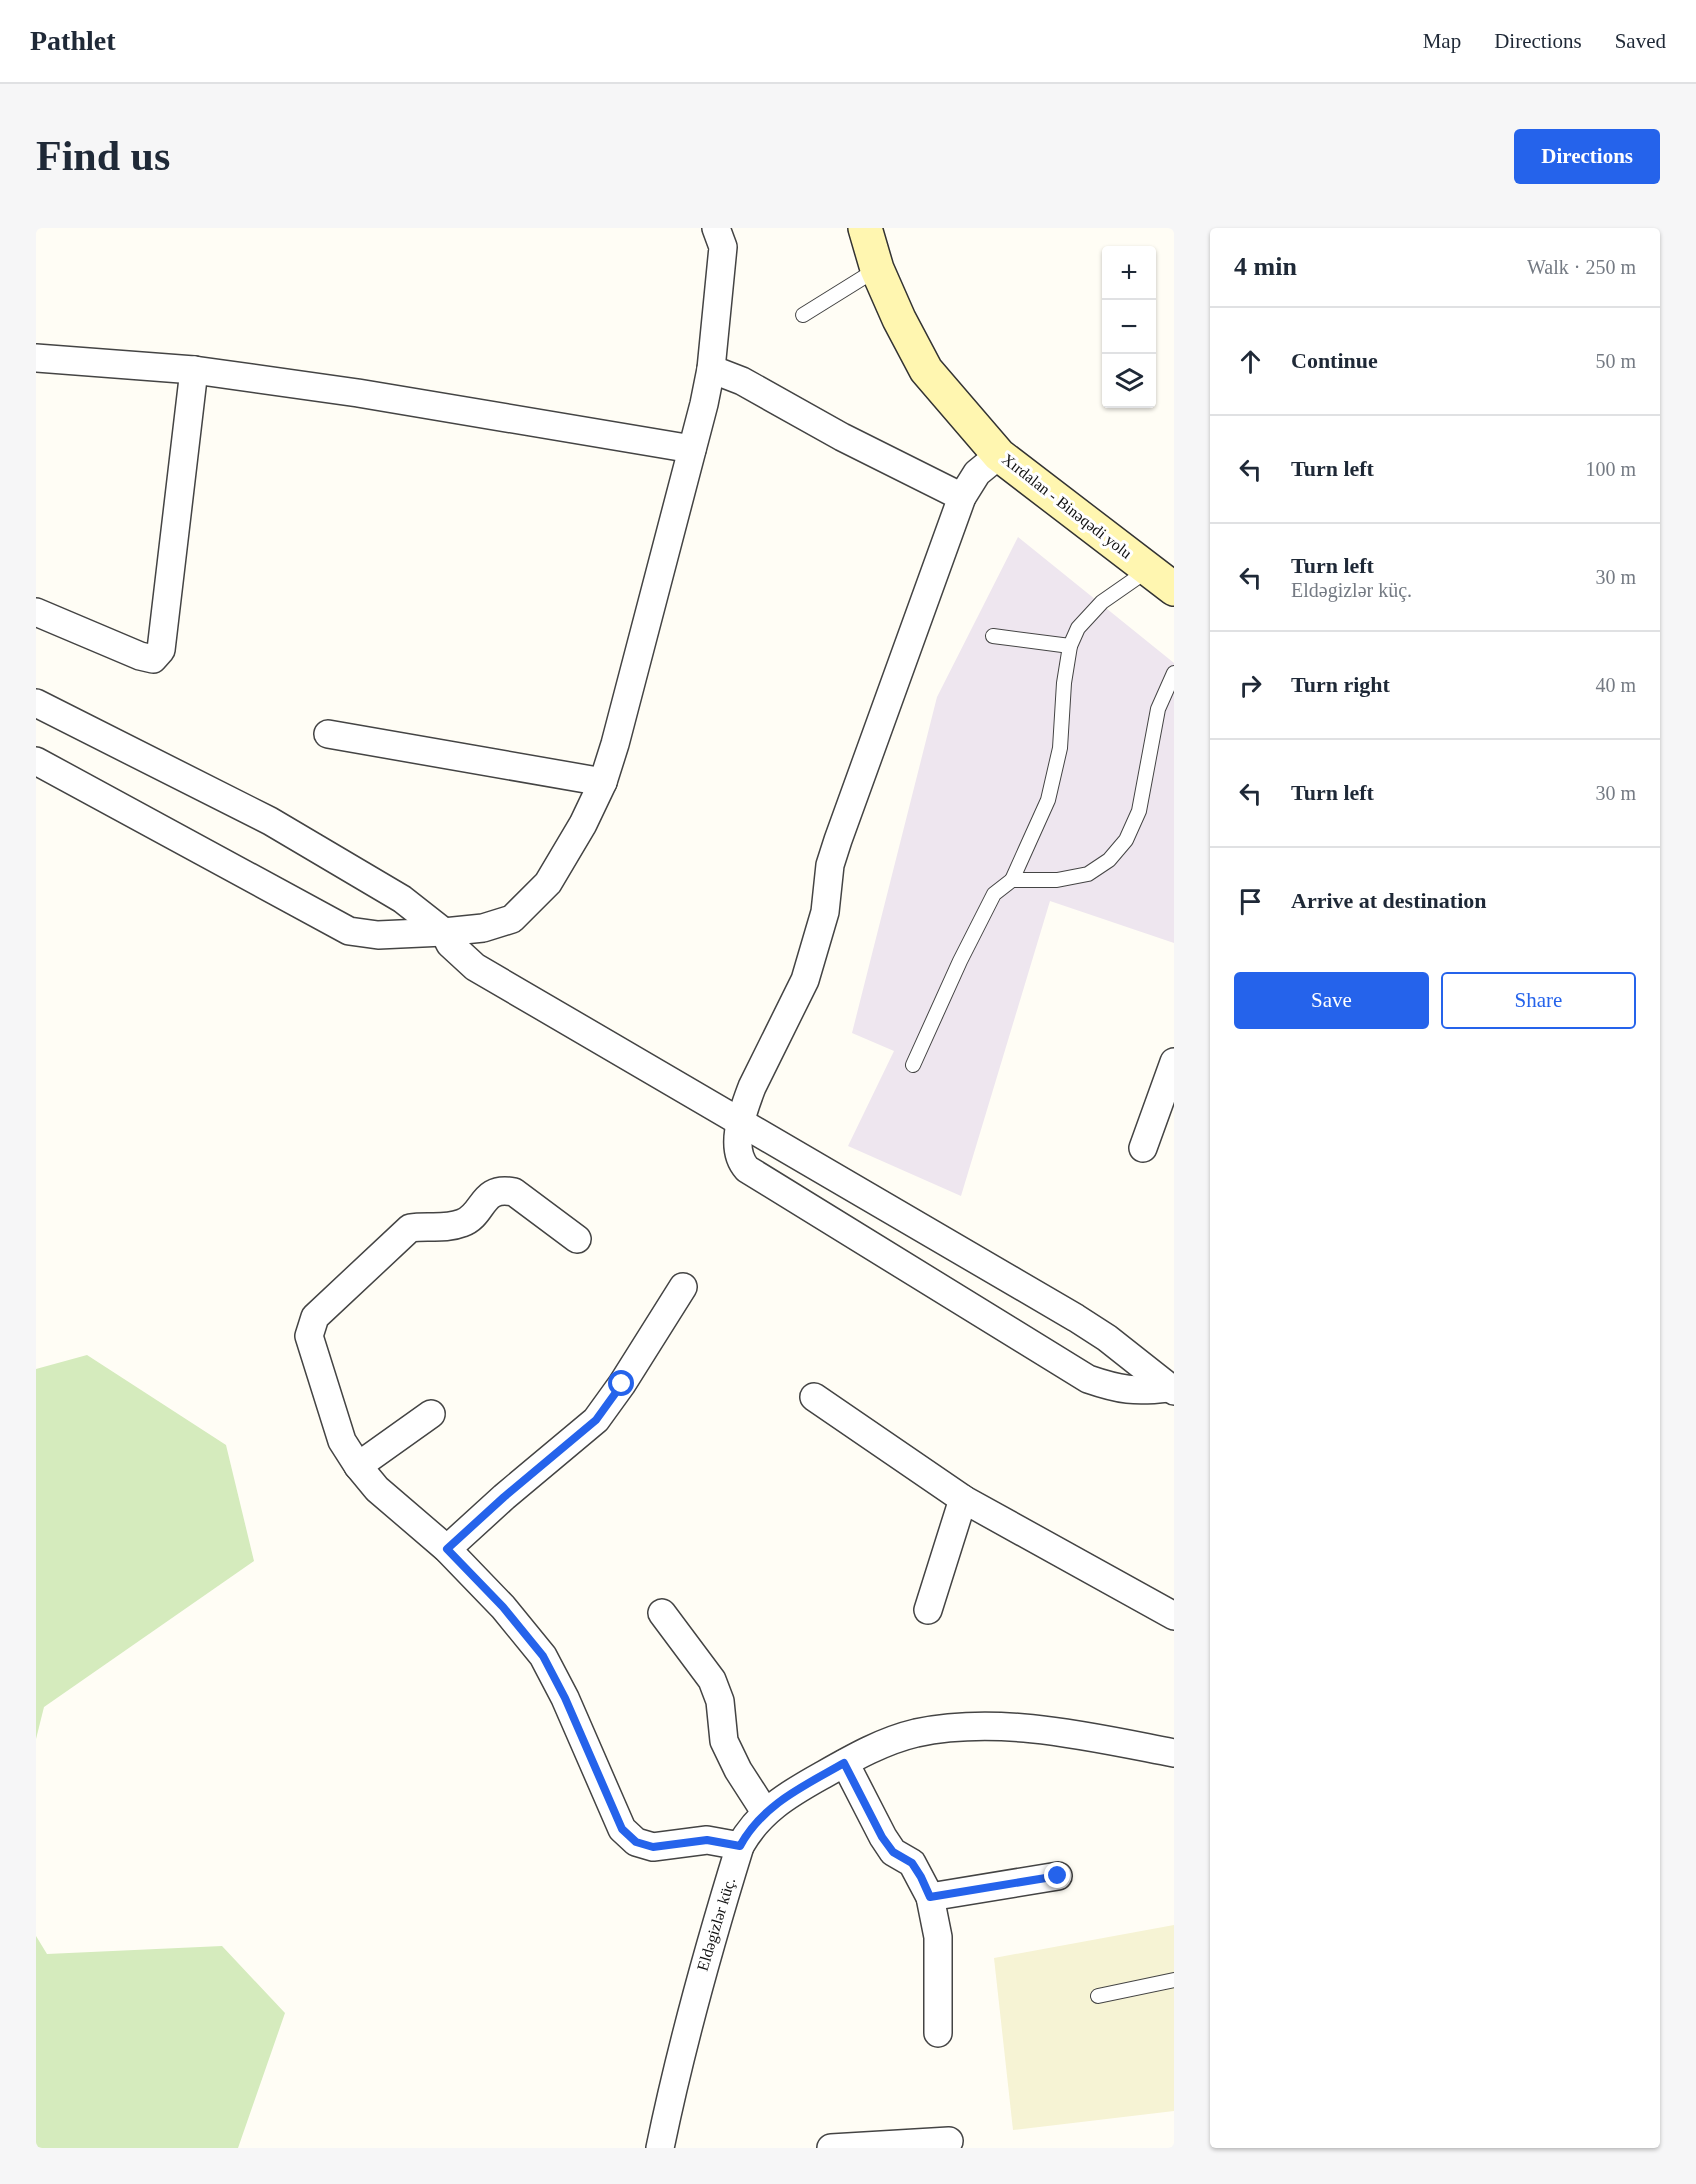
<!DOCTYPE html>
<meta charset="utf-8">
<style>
:root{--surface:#fff;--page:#f6f6f7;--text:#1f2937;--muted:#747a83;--line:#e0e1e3;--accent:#2563eb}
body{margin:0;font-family:Georgia,serif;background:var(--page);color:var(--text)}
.controls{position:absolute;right:18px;top:18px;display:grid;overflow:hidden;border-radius:6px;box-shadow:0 2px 4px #0004}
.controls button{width:54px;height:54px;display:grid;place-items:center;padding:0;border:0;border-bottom:2px solid var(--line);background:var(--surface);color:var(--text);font:30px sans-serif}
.stop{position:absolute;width:18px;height:18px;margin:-14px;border:4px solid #2563eb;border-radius:50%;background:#fff}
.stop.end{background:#2563eb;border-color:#fff;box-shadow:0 2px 6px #0008}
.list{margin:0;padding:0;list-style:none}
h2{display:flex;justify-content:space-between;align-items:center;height:78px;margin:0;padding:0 24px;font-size:26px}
h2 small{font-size:20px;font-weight:400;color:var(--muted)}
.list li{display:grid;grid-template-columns:39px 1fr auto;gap:18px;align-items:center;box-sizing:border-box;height:108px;padding:0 24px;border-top:2px solid var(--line)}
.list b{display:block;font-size:22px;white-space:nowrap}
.list p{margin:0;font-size:20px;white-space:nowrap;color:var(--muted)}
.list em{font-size:20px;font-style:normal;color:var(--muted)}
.actions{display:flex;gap:12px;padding:18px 24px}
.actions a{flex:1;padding:14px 0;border:2px solid var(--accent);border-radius:6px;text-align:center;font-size:21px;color:var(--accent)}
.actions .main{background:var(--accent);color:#fff}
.icon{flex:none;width:33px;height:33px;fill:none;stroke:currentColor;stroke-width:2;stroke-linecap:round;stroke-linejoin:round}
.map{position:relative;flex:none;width:1138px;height:1920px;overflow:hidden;border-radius:6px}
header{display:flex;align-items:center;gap:36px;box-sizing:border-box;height:84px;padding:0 30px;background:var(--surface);border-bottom:2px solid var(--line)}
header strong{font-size:28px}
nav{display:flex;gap:33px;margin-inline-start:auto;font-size:21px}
.intro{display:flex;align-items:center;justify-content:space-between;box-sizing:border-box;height:144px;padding:0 36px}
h1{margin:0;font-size:42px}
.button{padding:15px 27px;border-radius:6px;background:var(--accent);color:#fff;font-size:21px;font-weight:700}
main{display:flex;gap:36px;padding:0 36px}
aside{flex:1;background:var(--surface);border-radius:6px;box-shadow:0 2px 4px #0004}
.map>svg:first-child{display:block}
.industrial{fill:#eee6ef}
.farmland{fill:#f6f3d4}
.green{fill:#d5ebbd}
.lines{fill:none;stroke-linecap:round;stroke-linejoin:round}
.service-casing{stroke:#444;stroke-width:16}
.minor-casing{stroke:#444;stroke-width:30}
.secondary-casing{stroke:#333;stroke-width:36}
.service{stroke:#fff;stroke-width:14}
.minor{stroke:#fff;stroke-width:27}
.secondary{stroke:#fff6b0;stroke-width:33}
.route{stroke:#2563eb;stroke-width:8}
.labels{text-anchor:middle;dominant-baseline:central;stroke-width:6;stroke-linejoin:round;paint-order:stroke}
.street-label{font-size:16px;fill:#111;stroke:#fff}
</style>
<header>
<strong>Pathlet</strong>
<nav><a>Map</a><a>Directions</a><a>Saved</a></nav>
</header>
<div class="intro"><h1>Find us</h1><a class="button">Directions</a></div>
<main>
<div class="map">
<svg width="1138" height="1920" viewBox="0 0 1138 1920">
<rect width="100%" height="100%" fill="#fffdf5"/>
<path class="industrial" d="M982,309l156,126v280l-124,-42 -89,295 -113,-50 46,-95 -42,-18 85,-336z"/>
<path class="farmland" d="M1138,1697v186l-161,19 -19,-172z"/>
<g class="green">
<path d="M51,1127l139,90 28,116 -210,146 -8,32v-370z"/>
<path d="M0,1708l11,18 175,-8 63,67 -47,135h-202z"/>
</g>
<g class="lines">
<defs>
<g id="service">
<path d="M767,87l74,-46"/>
<path d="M957,408l77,10"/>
<path d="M976,652l36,-80 12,-52 4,-65 6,-37 8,-18 24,-26 46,-32"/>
<path d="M877,837l47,-104 34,-67 18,-14h45l31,-6 21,-14 17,-20 13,-29 19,-102 16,-36"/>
<path d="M1062,1768l76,-16"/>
</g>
<g id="minor">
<path d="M0,130l158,12 164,23 334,56"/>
<path d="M675,141l31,12 100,56 120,60"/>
<path d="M963,227l-22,18 -15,24 -124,343 -8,25 -5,47 -20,68 -53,107c-9,24 -24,61 -5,82l341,210c32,11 47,13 80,9"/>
<path d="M0,384l104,44 13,3 8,-9 33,-280"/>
<path d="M0,475l234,118 132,78 42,33 6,12 25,23 601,351 31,20 67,53"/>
<path d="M292,506l275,48"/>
<path d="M0,533l313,170 29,4 66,-3 39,-4 29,-9 36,-36 35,-59 20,-42 12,-38 89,-340 7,-35 12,-122 -7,-19"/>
<path d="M1107,920l31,-86"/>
<path d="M541,1011l-63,-47c-34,-7 -29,23 -52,31 -18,7 -34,2 -52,5l-95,89 -6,19 33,105 16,25 19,23 70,60 56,58 40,49 22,42 57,131 14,13 17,5 54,-7 33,6"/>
<path d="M778,1169l149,102 211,117"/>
<path d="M322,1238l73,-52"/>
<path d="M411,1321l57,-52 92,-77 26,-36 61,-97"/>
<path d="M892,1382l35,-111"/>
<path d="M626,1385l50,67 8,21 4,40 14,29 27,42"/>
<path d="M809,1535l38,74 10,15 19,11 18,34 8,40v96"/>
<path d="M894,1669l128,-21"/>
<path d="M624,1920c21,-102 49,-202 80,-302 19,-34 47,-51 81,-70 30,-17 61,-35 95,-43 85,-18 175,4 258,20"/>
<path d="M795,1920l118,-7"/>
</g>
<path id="secondary" d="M829,0l12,41 22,50 27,51 73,85 175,134"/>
</defs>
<use href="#service" class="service-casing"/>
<use href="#minor" class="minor-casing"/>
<use href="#secondary" class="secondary-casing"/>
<use href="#service" class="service"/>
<use href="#minor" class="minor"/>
<use href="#secondary" class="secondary"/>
</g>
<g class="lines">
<path class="route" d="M586,1156l-26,36 -92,77 -57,52 56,58 40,49 22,42 57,131 14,13 17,5 54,-7 33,6c23,-42 64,-60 104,-83l38,74 11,15 19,11 9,14 9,20 128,-21"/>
</g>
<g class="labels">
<g class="street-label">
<text transform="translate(1031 278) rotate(38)">Xırdalan - Binəqədi yolu</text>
<text transform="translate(680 1696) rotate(-73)">Eldəgizlər küç.</text>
</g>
</g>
</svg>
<div class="controls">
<button>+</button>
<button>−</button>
<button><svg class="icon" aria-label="layers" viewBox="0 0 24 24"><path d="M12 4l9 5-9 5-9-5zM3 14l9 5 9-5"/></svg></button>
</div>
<div class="stop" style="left:586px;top:1156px"></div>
<div class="stop end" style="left:1022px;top:1648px"></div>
</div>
<aside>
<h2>4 min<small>Walk · 250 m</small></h2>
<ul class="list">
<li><svg class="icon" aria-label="ahead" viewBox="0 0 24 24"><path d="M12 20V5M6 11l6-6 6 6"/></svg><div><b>Continue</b></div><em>50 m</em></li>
<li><svg class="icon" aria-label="left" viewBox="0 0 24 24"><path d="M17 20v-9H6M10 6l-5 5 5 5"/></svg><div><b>Turn left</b></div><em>100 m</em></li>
<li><svg class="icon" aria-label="left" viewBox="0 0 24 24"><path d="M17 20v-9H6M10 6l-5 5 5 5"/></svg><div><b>Turn left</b><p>Eldəgizlər küç.</p></div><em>30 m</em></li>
<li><svg class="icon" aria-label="right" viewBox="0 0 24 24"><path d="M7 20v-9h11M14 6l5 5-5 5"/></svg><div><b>Turn right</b></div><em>40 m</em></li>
<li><svg class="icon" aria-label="left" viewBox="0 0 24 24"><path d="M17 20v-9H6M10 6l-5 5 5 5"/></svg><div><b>Turn left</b></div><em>30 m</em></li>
<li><svg class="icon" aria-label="arrive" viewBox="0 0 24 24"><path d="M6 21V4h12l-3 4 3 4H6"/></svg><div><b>Arrive at destination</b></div></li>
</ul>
<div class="actions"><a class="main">Save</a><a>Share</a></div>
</aside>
</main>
